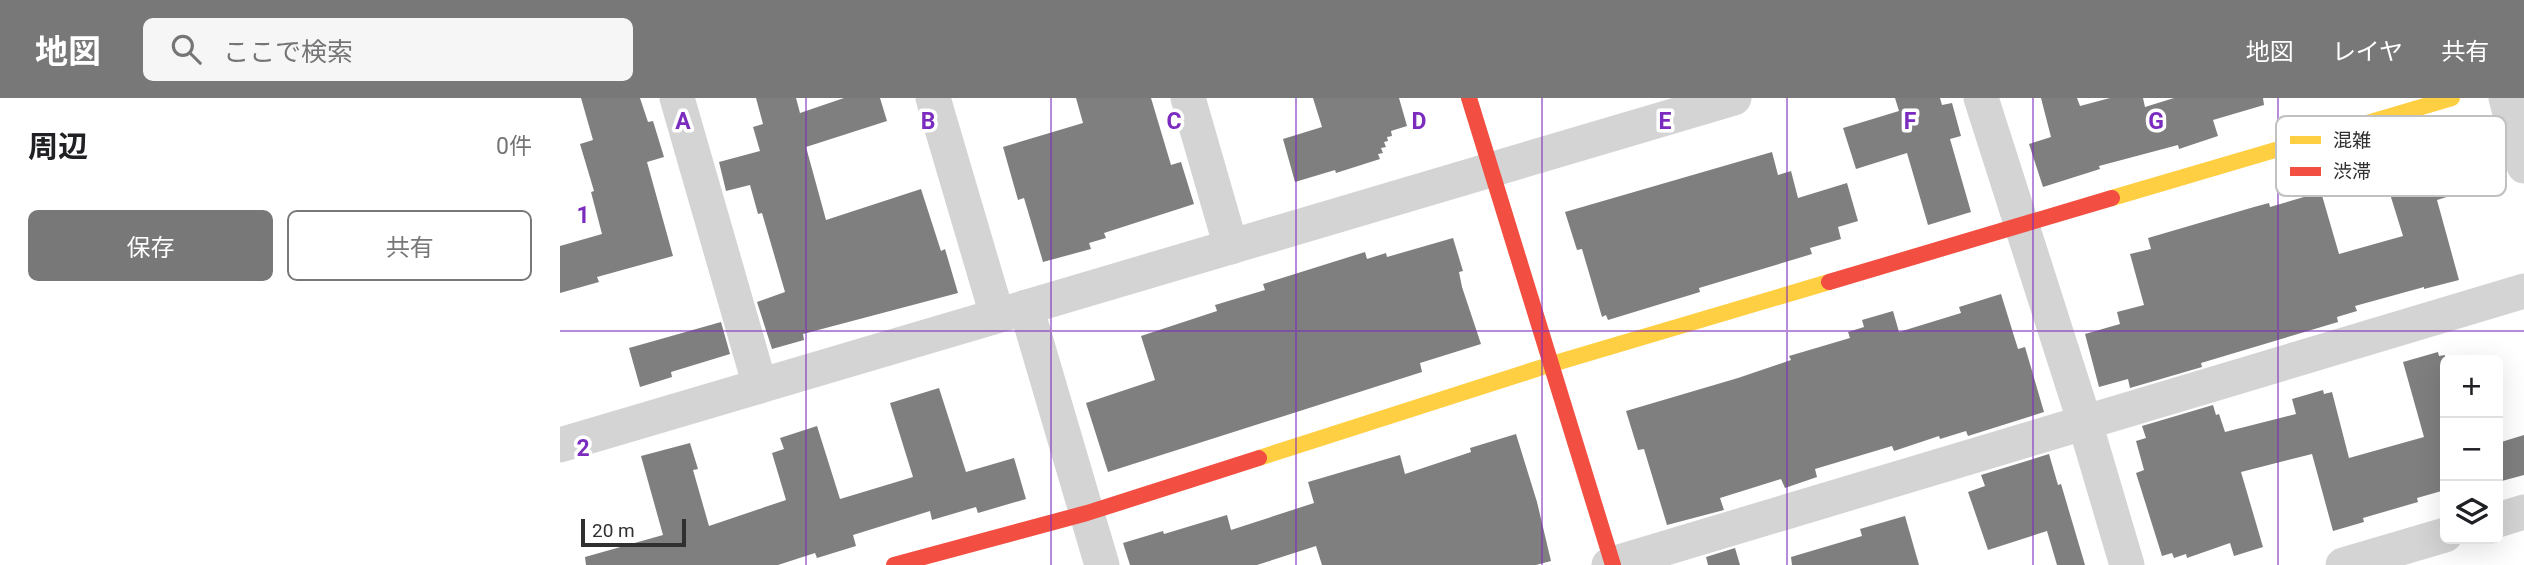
<!DOCTYPE html>
<html lang="ja">
<meta charset="utf-8">
<style>
:root{--surface:#fff;--page:#f6f6f6;--text:#202124;--muted:#757577;--line:#e0e0e0;--accent:#787878}
body{margin:0;font-family:Roboto,"Noto Sans JP",sans-serif;background:var(--page);color:var(--text)}
.controls{position:absolute;right:21px;bottom:21px;display:grid;overflow:hidden;border-radius:10px;box-shadow:0 7px 28px #0002}
.controls button{width:63px;height:63px;display:grid;place-items:center;padding:0;border:0;border-bottom:2px solid var(--line);background:var(--surface);color:var(--text);font:35px sans-serif}
.scale{position:absolute;left:21px;bottom:18px;width:105px;box-sizing:border-box;padding-left:7px;border:4px solid #303030;border-top:0;font-size:19px;line-height:24px;white-space:nowrap;color:#303030;-webkit-text-stroke:5px #fff;paint-order:stroke}
.list{margin:0;padding:0;list-style:none}
h2{display:flex;justify-content:space-between;align-items:center;height:91px;margin:0;padding:0 28px;font-size:30px}
h2 small{font-size:23px;font-weight:400;color:var(--muted)}
.actions{display:flex;gap:14px;padding:21px 28px}
.actions a{flex:1;padding:16px 0;border:2px solid var(--accent);border-radius:10px;text-align:center;font-size:24px;color:var(--accent)}
.actions .main{background:var(--accent);color:#fff}
.icon{flex:none;width:38px;height:38px;fill:none;stroke:currentColor;stroke-width:2;stroke-linecap:round;stroke-linejoin:round}
.map{position:relative;flex:none;width:1964px;height:467px;overflow:hidden}
header{display:flex;align-items:center;gap:42px;box-sizing:border-box;height:98px;padding:0 35px;background:var(--accent);color:#fff}
header strong{font-size:33px}
nav{display:flex;gap:38px;margin-inline-start:auto;font-size:24px}
.search{width:490px;height:63px;background:var(--page);display:flex;align-items:center;gap:18px;box-sizing:border-box;padding:0 24px;border-radius:10px;color:var(--muted);font-size:26px}
main{display:flex}
aside{flex:1;background:var(--surface)}
.map>svg:first-child{display:block}
.building{fill:#7f7f7f}
.lines{fill:none;stroke-linecap:round;stroke-linejoin:round}
.street{stroke:#d4d4d4;stroke-width:35}
.slow{stroke:#ffcf43;stroke-width:16}
.jam{stroke:#f24e42;stroke-width:16}
.grid{fill:none;stroke:#7b2cbf;stroke-width:2;stroke-opacity:0.55}
.key{fill:#fff;stroke:#c1c1c1;stroke-width:2}
.key-label{font-size:19px;fill:#303030}
.grid-label{font-size:23px;text-anchor:middle;font-weight:bold;fill:#7b2cbf;stroke:#fff;stroke-width:7;stroke-linejoin:round;paint-order:stroke}
</style>
<header>
<strong>地図</strong>
<div class="search"><svg class="icon" aria-label="search" viewBox="0 0 24 24"><circle cx="10" cy="10" r="6"/><path d="M15 15l6 6"/></svg>ここで検索</div>
<nav><a>地図</a><a>レイヤ</a><a>共有</a></nav>
</header>
<main>
<aside>
<h2>周辺<small>0件</small></h2>
<ul class="list">
</ul>
<div class="actions"><a class="main">保存</a><a>共有</a></div>
</aside>
<div class="map">
<svg width="1964" height="467" viewBox="0 0 1964 467">
<rect width="100%" height="100%" fill="#fff"/>
<g class="building">
<path d="M21,0h59l8,24 5,-1 11,36 -17,5 26,94 -76,21 2,5 -39,11v-47l42,-12 -11,-42 3,-1 -14,-47 13,-4z"/>
<path d="M196,0h40l4,15 44,-15h36l7,23 -81,26 20,73 95,-31 20,62 4,-2 13,44 -155,41 1,6 -32,9 -15,-47 28,-10 -23,-79 -4,1 -8,-29 -24,6 -7,-29 41,-11 -7,-24 10,-3z"/>
<path d="M516,0h75l20,67 10,-3 13,42 -90,29 2,5 -17,5 2,6 -48,13 -19,-64 -6,2 -15,-53 80,-24z"/>
<path d="M753,0h86l8,28 -16,5 1,5 -5,1 1,4 -4,1 2,5 -5,1 2,5 -5,1 2,5 -44,14 -1,-3 -40,12 -12,-43 39,-12z"/>
<path d="M1335,0h45l2,7 10,-2 9,33 -11,3 21,73 -43,13 -21,-72 -51,16 -13,-41 56,-17z"/>
<path d="M1481,0h36l3,8 30,-8h33l2,9 29,-9h89l1,7 -51,15 5,16 -39,13 -1,-4 -79,21 1,3 -57,18 -14,-43 22,-7z"/>
<path d="M1911,44l14,43 -48,15 22,80 -35,9v-2l-69,19 2,5 -20,6 1,5 -137,41 1,4 -72,21 -2,-9 -29,8 -14,-53 35,-10 -3,-12 27,-7 -14,-51 21,-5 -3,-11 106,-31 15,-4 1,4 51,-15 18,62 64,-18 -17,-55 52,-17 -3,-10z"/>
<path d="M1212,54l6,23 13,-4 7,27 49,-15 11,38 -20,6 3,12 -31,9 2,6 -113,34 1,4 -92,28 -2,-5 -4,2 -20,-68 -5,1 -12,-38z"/>
<path d="M893,140l10,33 -4,1 3,15 19,57 -61,19 2,9 -314,100 -22,-69 69,-23 -14,-44 76,-25 -2,-6 50,-15 -2,-6 102,-32 2,7 19,-6 1,4z"/>
<path d="M1441,196l17,55 7,-2 19,65 -76,24 -2,-5 -26,8 -1,-3 -45,15 -2,-5 -77,23 2,8 -32,11 -4,-9 -61,19 4,12 -57,15 -23,-76 -6,1 -12,-39 112,-33 53,-18 -2,-4 61,-18 -2,-6 16,-5 -2,-7 31,-9 6,21 62,-19 -2,-6z"/>
<path d="M161,224l9,32 -59,18 1,5 -32,10 -11,-39z"/>
<path d="M1878,254l1,4 6,-1v135l-28,8 1,4 -55,16 1,4 -31,9 -21,-77 -71,18 22,75 -29,9 -4,-13 -43,15 -1,-4 -12,4 -2,-5 -10,3 -26,-83 8,-3 -8,-29 10,-3 -4,-12 71,-21 3,10 3,-1 6,18 71,-18 -4,-15 31,-9 1,4 8,-2 17,66 75,-21 -21,-75z"/>
<path d="M379,290l27,84 48,-14 12,41 -48,14 -2,-6 -44,13 -2,-9 -77,24 3,11 -39,12 -2,-5 -37,12h-192l-1,-8 78,-22 -22,-79 49,-13 8,26 -5,1 16,56 77,-26 -14,-47 12,-4 -4,-11 37,-12 23,73 73,-22 -23,-74z"/>
<path d="M956,336l21,68 14,59 -15,4h-214l-6,-19 -59,19h-127l-7,-22 40,-12 1,3 63,-19 4,15 83,-27 -6,-21 92,-27 5,19 66,-22 -1,-4z"/>
<path d="M1964,337v40l-26,7v-39z"/>
<path d="M1489,356l9,31 3,-1 24,81h-28l-10,-34 -59,19 -20,-58 17,-6 -4,-11z"/>
<path d="M1345,418l14,49h-127l-1,-8 71,-21 -2,-7z"/>
<path d="M1175,450l5,17h-32l-2,-8z"/>
</g>
<g class="lines">
<g class="street">
<path d="M117,0l83,288"/>
<path d="M373,0l64,217"/>
<path d="M628,0l43,149"/>
<path d="M1421,0l104,325 42,142"/>
<path d="M1946,0l18,68"/>
<path d="M466,209l76,258"/>
<path d="M0,347l1174,-347"/>
<path d="M1938,422l26,-8"/>
<path d="M1049,467l915,-274"/>
<path d="M1783,467l102,-30"/>
</g>
<g class="slow">
<path d="M1552,100l340,-100"/>
<path d="M699,360l293,-94 277,-82"/>
</g>
<g class="jam">
<path d="M909,0l144,467"/>
<path d="M1269,184l283,-84"/>
<path d="M334,467l193,-52 172,-55"/>
</g>
</g>
<path class="grid" d="M246,0v467M491,0v467M736,0v467M982,0v467M1227,0v467M1473,0v467M1718,0v467M0,233h1964"/>
<rect x="1716" y="18" width="230" height="80" rx="10" class="key"/>
<rect x="1730" y="38" width="31" height="8" fill="#ffcf43"/>
<rect x="1730" y="69" width="31" height="9" fill="#f24e42"/>
<g class="key-label">
<text x="1773" y="49">混雑</text>
<text x="1773" y="80">渋滞</text>
</g>
<g class="grid-label">
<text x="123" y="31">A</text>
<text x="368" y="31">B</text>
<text x="614" y="31">C</text>
<text x="859" y="31">D</text>
<text x="1105" y="31">E</text>
<text x="1350" y="31">F</text>
<text x="1596" y="31">G</text>
<text x="23" y="125">1</text>
<text x="23" y="358">2</text>
</g>
</svg>
<div class="controls">
<button>+</button>
<button>−</button>
<button><svg class="icon" aria-label="layers" viewBox="0 0 24 24"><path d="M12 4l9 5-9 5-9-5zM3 14l9 5 9-5"/></svg></button>
</div>
<div class="scale">20 m</div>
</div>
</main>
